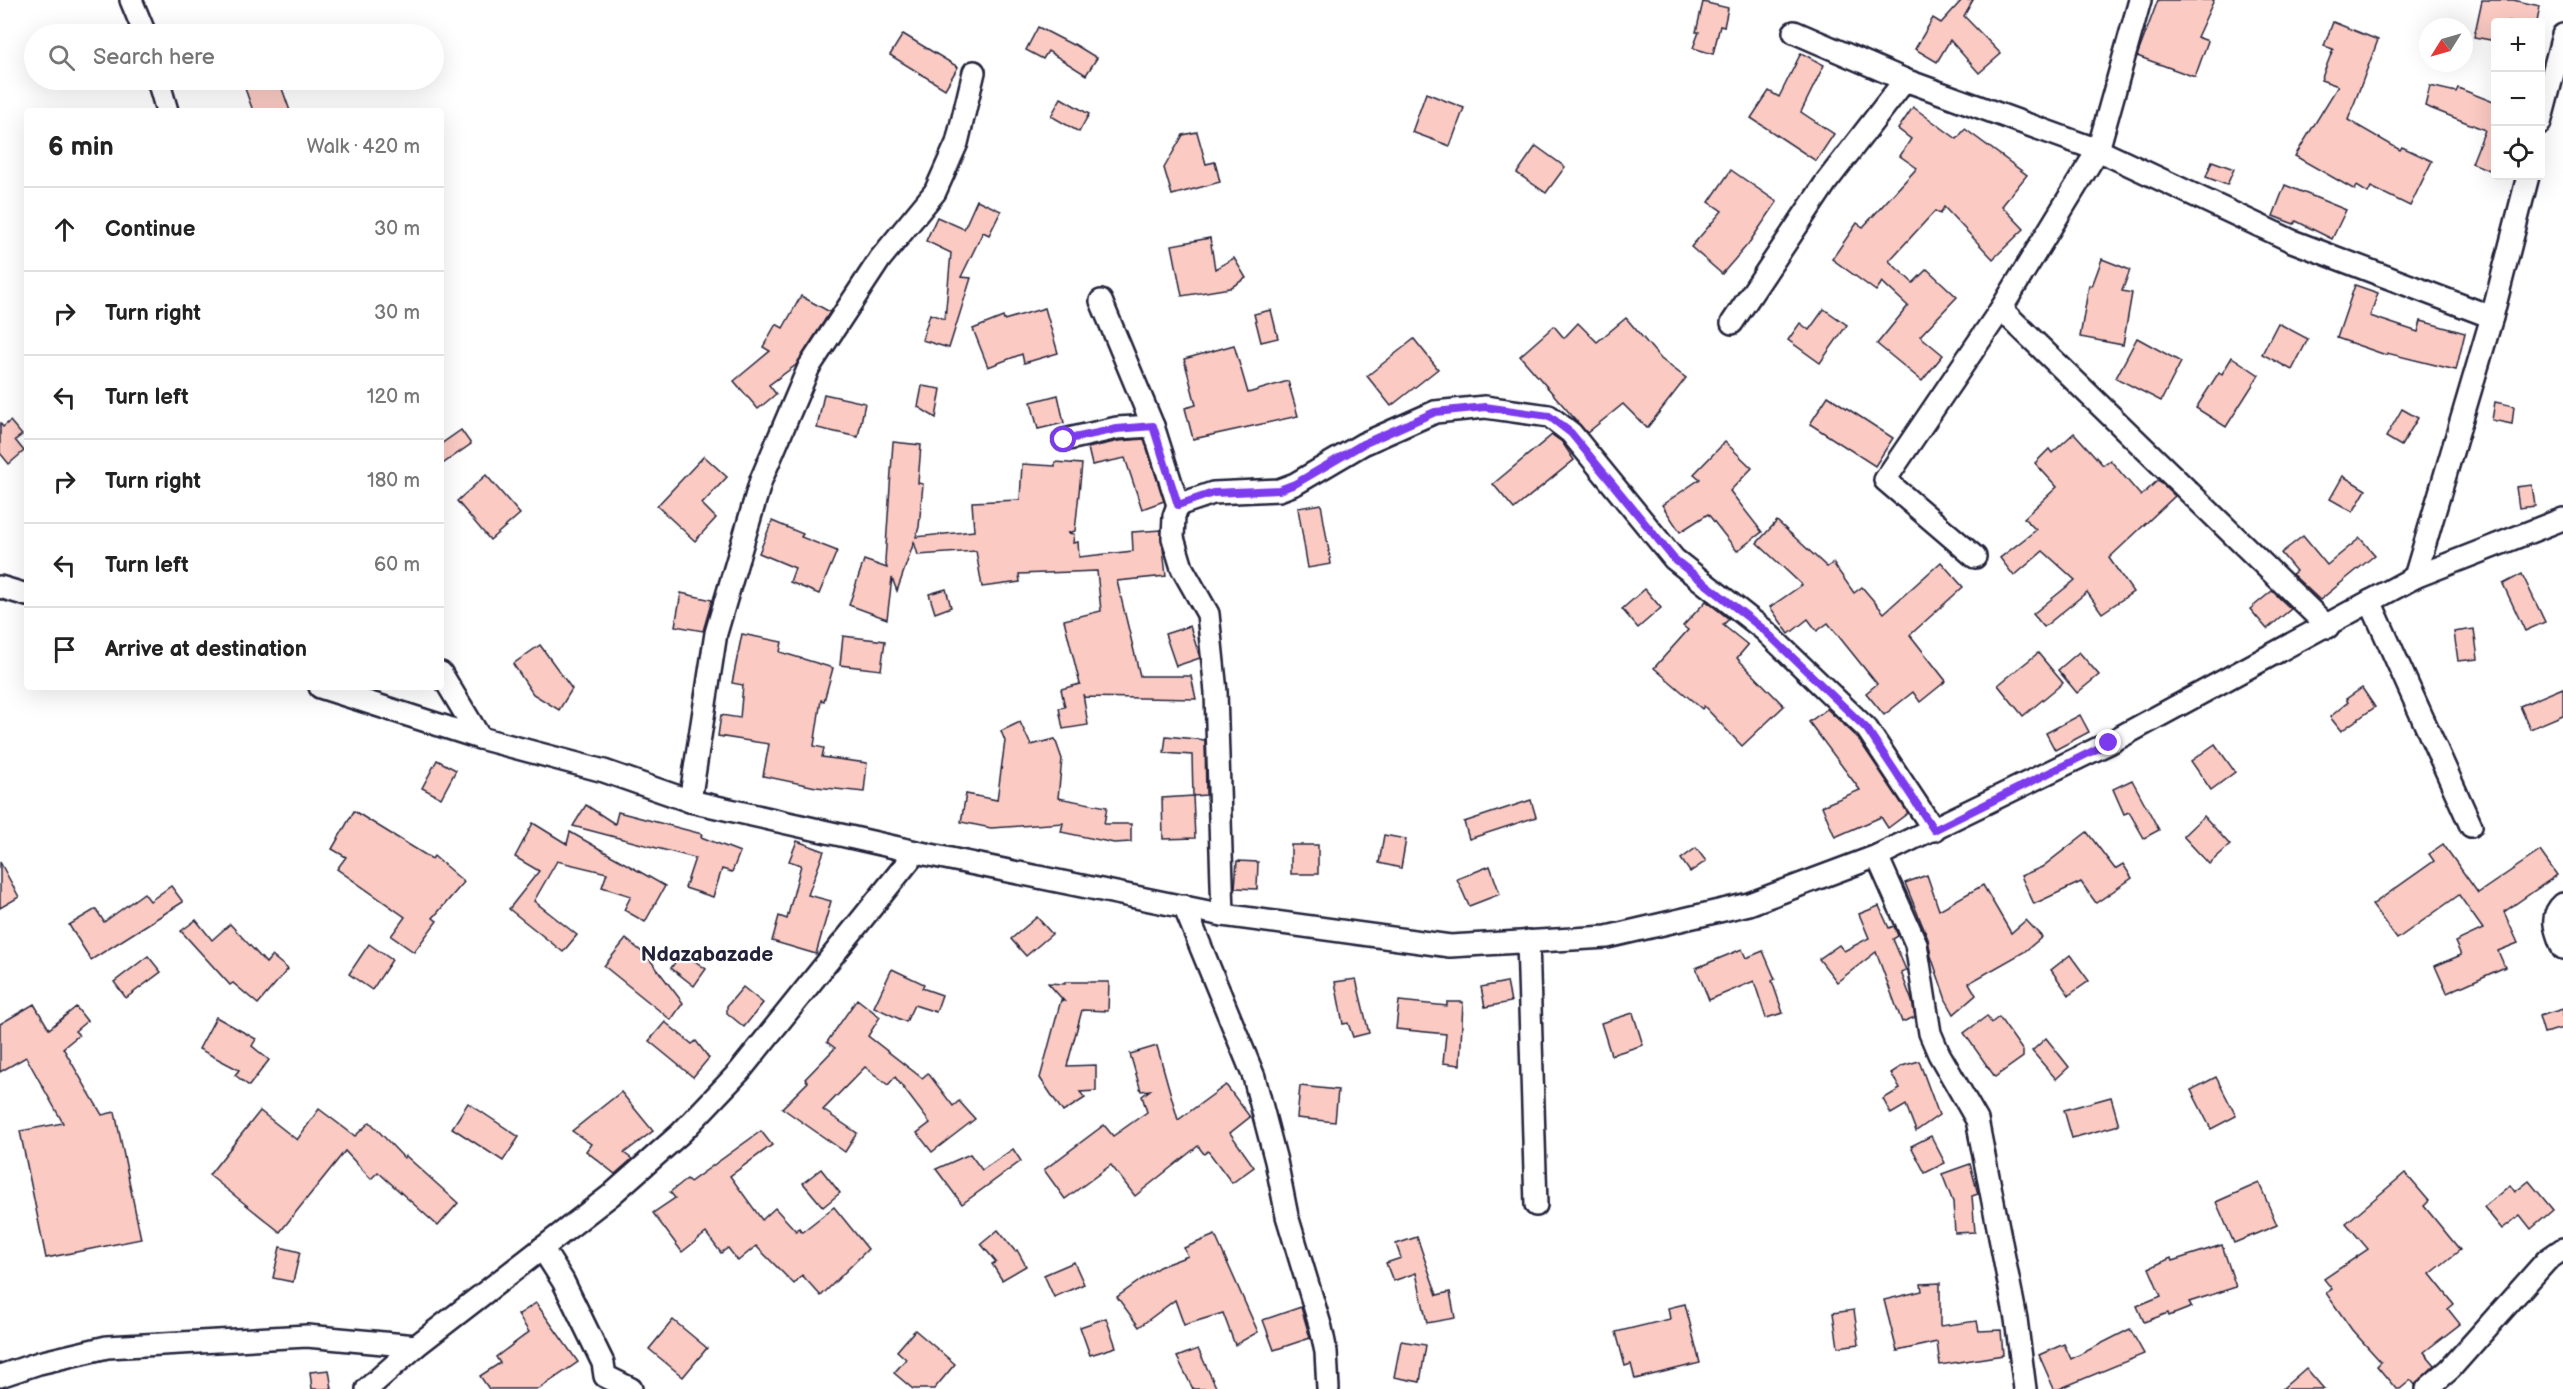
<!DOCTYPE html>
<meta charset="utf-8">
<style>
:root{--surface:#fff;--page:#f2f2f2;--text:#222;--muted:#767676;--line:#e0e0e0}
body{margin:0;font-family:"Balsamiq Sans",sans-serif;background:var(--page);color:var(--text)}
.controls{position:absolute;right:18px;top:18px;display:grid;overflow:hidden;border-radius:6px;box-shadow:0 6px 24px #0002}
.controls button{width:54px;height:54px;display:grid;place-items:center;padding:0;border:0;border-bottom:2px solid var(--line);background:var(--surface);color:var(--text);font:30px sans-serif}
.compass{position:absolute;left:2419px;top:18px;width:54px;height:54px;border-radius:50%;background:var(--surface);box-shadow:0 6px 24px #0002;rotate:233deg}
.stop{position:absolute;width:18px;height:18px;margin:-14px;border:4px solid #7c3aed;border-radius:50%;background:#fff}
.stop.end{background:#7c3aed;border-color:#fff;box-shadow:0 2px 6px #0008}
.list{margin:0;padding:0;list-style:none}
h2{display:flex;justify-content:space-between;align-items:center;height:78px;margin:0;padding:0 24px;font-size:26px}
h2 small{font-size:20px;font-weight:400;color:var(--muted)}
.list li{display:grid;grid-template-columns:39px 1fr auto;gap:18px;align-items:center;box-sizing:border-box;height:84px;padding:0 24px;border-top:2px solid var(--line)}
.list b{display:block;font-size:22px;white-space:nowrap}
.list em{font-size:20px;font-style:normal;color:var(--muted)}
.icon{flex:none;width:33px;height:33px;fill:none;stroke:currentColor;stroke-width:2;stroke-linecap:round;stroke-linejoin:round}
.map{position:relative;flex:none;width:2563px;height:1389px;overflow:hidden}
.search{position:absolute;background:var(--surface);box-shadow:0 6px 24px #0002;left:24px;top:24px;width:420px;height:66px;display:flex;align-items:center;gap:15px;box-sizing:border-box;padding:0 21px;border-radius:33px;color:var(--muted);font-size:22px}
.panel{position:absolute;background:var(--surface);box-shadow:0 6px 24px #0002;left:24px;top:108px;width:420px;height:582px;border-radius:6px}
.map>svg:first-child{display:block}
.building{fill:#facac3;stroke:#22223b;stroke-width:1.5}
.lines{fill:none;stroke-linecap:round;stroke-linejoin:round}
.street-casing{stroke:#22223b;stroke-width:26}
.street{stroke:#fff;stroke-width:21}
.route{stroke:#7c3aed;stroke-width:8}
.labels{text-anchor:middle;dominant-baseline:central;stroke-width:4.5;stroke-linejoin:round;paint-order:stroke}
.quarter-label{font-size:21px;font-weight:bold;fill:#22223b;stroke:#fff}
</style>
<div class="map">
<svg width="2563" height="1389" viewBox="0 0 2563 1389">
<rect width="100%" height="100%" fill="#fff"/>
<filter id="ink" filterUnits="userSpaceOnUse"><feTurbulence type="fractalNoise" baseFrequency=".0167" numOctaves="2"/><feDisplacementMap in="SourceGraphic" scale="12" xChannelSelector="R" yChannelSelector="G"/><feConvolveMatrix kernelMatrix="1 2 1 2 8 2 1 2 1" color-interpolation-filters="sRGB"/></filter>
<g filter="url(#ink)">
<g class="building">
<path d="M1962,0h11l-9,16 37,38 -22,19 -29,-33 -13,22 -22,-13 18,-31 8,5z"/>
<path d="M2158,0h56l-17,37 11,4 -13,36 -58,-21z"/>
<path d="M2482,0h31l27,6 -3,16h-41v19l-22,-4z"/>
<path d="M1703,2l25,6 -4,19 -4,-1 -7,28 -20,-6 6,-16h-3z"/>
<path d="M2333,22l45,18 -30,80 52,30 2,-3 30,14 -22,45 -39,-19 -3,6 -11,-7 -2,4 -60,-34 43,-70 -17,-6 12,-31 -9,-3z"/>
<path d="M1038,27l35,18 1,-1 23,14 -11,17 -38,-24 -5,8 -17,-9z"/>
<path d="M903,34l55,33 -13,22 -55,-34z"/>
<path d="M1801,53l23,12 -23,47 33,22 -18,27 -65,-43 18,-27 10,6z"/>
<path d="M242,80h37l11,31h-37z"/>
<path d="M2430,86l26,6 2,-4 38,15v70l-24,-10 13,-33 -60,-24z"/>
<path d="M1426,93l38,15 -14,38 -38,-14z"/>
<path d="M1061,98l28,16 -10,18 -28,-16z"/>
<path d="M1913,107l44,32 8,-10 62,46 -25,31 22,23 -31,30 -49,-52 -4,7 -5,-3 -46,50 24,22 14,-14 30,28 -37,39 23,19 -21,26 -45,-37 31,-38 -26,-24 -6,9 -44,-32 25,-36 6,4 54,-59 -17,-12 11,-17 -13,-10z"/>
<path d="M1197,132l9,32 9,-2 5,20 -48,13 -8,-27 19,-33z"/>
<path d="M1536,146l29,21 -19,26 -29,-20z"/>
<path d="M2212,161l22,8 -7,16 -21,-8z"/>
<path d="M1731,170l46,32 -28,41 -27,31 -31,-27 31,-36 -13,-9z"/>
<path d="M2285,185l61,25 -14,29 -36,-18 -2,3 -21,-8z"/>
<path d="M977,200l24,11 -12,24 -6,-3 -22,45 10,1 -22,70 -27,-8 8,-26 15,5 6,-66 -25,-12 11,-24 27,12z"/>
<path d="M1210,238l5,31 19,-11 12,20 -16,10 -48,8 -10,-51z"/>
<path d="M2102,259l28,11 -8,21 10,2 -9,52 -43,-8 9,-52 3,1z"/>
<path d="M2355,285l23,8 -8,23 48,16 3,-11 44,12 -9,37 -69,-17 -1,2 -49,-17z"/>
<path d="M801,296l29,16 -34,53 -27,20 7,9 -18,15 -24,-28 36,-30 -7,-4 13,-23 7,4z"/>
<path d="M1045,308l13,45 -34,10 -2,-9 -34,13 -15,-38 30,-12 1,3z"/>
<path d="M1824,309l23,16 -27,38 -32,-23 12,-17 9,7z"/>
<path d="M1271,310l7,28 -17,4 -7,-28z"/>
<path d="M1626,318l35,41 25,19 -39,50 -24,-24 -36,29 -67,-77 34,-30 10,12 14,-15 19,19z"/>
<path d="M2278,323l30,16 -16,31 -30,-16z"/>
<path d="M2137,338l44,24 -20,39 -45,-23z"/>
<path d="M1414,339l24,30 -47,37 -24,-30z"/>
<path d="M1234,345l14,48 40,-12 10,35 -105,23 -8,-31 11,-3 -12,-46z"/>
<path d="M2232,357l27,18 -33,52 -30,-19 23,-36 3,2z"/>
<path d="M922,386l19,3 -5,29 -18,-11z"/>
<path d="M824,394l41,9 -7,34 -41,-9z"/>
<path d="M1058,395l6,28 -26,6 -7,-27z"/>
<path d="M1828,396l65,42 -18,28 -65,-42z"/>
<path d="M2495,402l19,4 -2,18 -20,-4z"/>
<path d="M2402,409l16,9 -17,28 -15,-9z"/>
<path d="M10,421l12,14 -7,5 9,11 -15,13 -9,-11v-30l3,4z"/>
<path d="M461,430l10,14 -30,21v-21z"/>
<path d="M2074,433l29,32 7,-5 31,36 17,-16 17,16 -66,62 24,34 -31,21 -15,-21 -43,35 -11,-13 42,-34 -32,-29 -29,25 -14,-18 36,-28 -12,-12 33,-31 -22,-24 14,-14 3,4z"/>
<path d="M1552,435l10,7 12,18 -60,49 -21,-25z"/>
<path d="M1144,439l20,62 -22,8 -17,-51 -33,7 -4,-17 31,-7z"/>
<path d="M893,442l28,3 -3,38 5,1 -4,43 -3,10 58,-6 -2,-29 48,-2 2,-36 33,2v-4l27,2 -7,67 -7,2 6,1 -1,9 5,-1 1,15 54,-6 -1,-19 29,-2 5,46 -49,5 23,95h51l5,23 -112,-2 -1,-3 5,31 -25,4 -4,-21 6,-1 -4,-18 19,-5 -16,-64 37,-9 -4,-40 -78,3 1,8 -38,5 -6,-36 -58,4 -4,-13 -17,49 -5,-13 -5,41 -38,-14 15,-45 23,8 -2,-7z"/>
<path d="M1725,442l27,26 -22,23 32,41 -25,19 -29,-37 -28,18 -18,-27 38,-26 -6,-5z"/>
<path d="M704,456l23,21 -25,27 14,14 -21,23 -38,-35z"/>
<path d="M486,475l34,39 -30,26 -33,-39z"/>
<path d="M2343,476l23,14 -13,22 -23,-13z"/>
<path d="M2532,485l3,21 -16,2 -3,-21z"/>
<path d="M1321,504l10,60 -23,4 -10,-60z"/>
<path d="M772,521l31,13 -2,3 36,14 -18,43 -29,-12 5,-14 -36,-15z"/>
<path d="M1777,521l50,46 6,-4 21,30 8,-6 22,26 57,-51 22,25 -53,48 36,46 -26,21 -7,-10 -29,23 -18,-22 11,-9 -49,-61 -11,8 -9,-12 -19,15 -19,-27 32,-22 -45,-42z"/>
<path d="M2303,536l24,29 33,-27 15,17 -55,45 -28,-26 4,-3 -15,-18z"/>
<path d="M2522,574l23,48 -20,9 -22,-47z"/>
<path d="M946,589l5,18 -16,6 -6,-19z"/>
<path d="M1645,589l16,19 -23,20 -16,-19z"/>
<path d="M2272,591l19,18 -24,20 -17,-20z"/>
<path d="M681,593l31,7 -9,31 -28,-5z"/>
<path d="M1706,601l23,18 -6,6 25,20 -11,13 47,48 -42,40 -38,-40 -2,3 -48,-41 34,-38 -5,-4z"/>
<path d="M1190,626l10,32 -24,8 -11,-32z"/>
<path d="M2474,629l4,30 -20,2 -4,-29z"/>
<path d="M742,634l40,8 -2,10 53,16 -9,33 -3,-1 -7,46 10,2 -2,9 45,6 -3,29 -48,-5 -53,-11 6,-32 -51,-8 3,-21 19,3 3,-33 -11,-2z"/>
<path d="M843,636l42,5 -4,29 -41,-5z"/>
<path d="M540,645l32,44 -13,21 -26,-16 -20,-30z"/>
<path d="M2079,652l20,23 -22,18 -19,-23z"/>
<path d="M2038,653l25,30 -40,33 -25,-31z"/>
<path d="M2362,688l13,19 -34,24 -11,-14 18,-15 -2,-3z"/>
<path d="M2563,688v27l-33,14 -10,-23z"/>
<path d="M1827,709l30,28 51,76 -20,15 -7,-11 -46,20 -13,-31 38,-16 -51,-68z"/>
<path d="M2080,715l9,17 -34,18 -9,-17z"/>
<path d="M1020,722l11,23 24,-6 7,20 -4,39 49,9 -3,17h27v18l-17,1 -53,-11 2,-9 -72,5 -30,-6 5,-28 31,6 8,-59 -4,-10z"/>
<path d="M1166,736l39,4 1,55 -13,1 -1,-41 -28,-2z"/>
<path d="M2215,744l20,28 -24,18 -20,-29z"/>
<path d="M437,760l19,10 -15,28 -19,-10z"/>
<path d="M2132,780l27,50 -15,8 -15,-26 -5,2 -11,-25z"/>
<path d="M1193,796l2,42 -32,1 -1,-41z"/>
<path d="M1531,800l5,17 -67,22 -5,-17z"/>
<path d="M586,805l29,19 3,-12 84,22 -1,3 39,15 -8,20 -10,-3 -9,28 -28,-9 10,-30 -122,-32z"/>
<path d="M354,811l78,48 2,-3 30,26 -31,36 4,3 -23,31 -23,-16 14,-19 -68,-48 9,-12 -14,-8z"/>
<path d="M2204,816l26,29 -21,19 -26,-28z"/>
<path d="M533,823l34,21 3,-12 95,54 -20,36 -21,-12 7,-14 -29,-9 5,-14 -50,-12 -23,40 43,34 -14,17 -54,-43 30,-38 -24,-14z"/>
<path d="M2087,832l28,37 8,-5 9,14 -36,25 -15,-21 -47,22 -13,-28 21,-9z"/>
<path d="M1384,835l22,4 -5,29 -22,-5z"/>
<path d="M797,841l27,10 -16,44 23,6 -15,53 -44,-13 7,-25 8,3 14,-54 -12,-4z"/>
<path d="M2443,844l35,49 62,-42 17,24 -53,37 14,31 -20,8 7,16 -58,26 -12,-27 26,-11 -6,-13 28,-13 -24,-34 -62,44 -25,-34 62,-44 -5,-7z"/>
<rect x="1291" y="845" width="27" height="29"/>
<path d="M1696,848l10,13 -16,11 -9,-13z"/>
<path d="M1237,861l21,1 -1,27 -22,-1z"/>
<path d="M0,862l19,35 -19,11z"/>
<path d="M1490,866l10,28 -31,12 -12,-27z"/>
<path d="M1927,875l12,35 44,-25 28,48 15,-13 16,17 -18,15 -55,31 7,12 -22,19 -8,-14 -15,-44 -3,-17 -23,-56z"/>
<path d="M171,886l12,16 -92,58 -22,-35 27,-16 8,13 40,-29 6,8z"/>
<path d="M1879,906l10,22 5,-2 4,10 -5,3 13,31 -5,2 11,29 3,16 -13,5 -26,-70 -39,30 -18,-23 20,-14 5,6 25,-13 -10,-24z"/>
<path d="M1037,917l15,17 -26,22 -15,-17z"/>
<path d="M196,920l16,20 18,-16 36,39 6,-7 16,13 -30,35 -25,-21 -3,2 -49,-54z"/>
<path d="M626,939l21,17 36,47 -12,17 -67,-54z"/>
<path d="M369,944l23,16 -20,30 -23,-16z"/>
<path d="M1742,949l4,9 17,-7 12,28 -3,2 11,32 -17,5 -12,-37 -45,19 -13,-32z"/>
<path d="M682,952l24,17 -12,17 -23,-18z"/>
<path d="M2070,955l19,26 -20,14 -18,-25z"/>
<path d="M148,956l13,16 -35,26 -12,-16z"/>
<path d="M892,969l32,15 -2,4 20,7 -6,17 -22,-7 -8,17 -32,-15z"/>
<path d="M1356,979l13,54 -16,4 -5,-14 -5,1 -8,-42z"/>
<path d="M1065,982h44l-1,29 -26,-1 -15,56 29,-1v26l-16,1 5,6 -22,14 -23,-34 21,-78 3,1 -16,-18 17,1z"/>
<path d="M1507,982l4,20 -26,5 -4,-20z"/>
<path d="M743,987l20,16 -19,24 -17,-14v-7z"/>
<path d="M857,999l23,18 -12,19 54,42 6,-5 25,33 6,-5 16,18 -43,33 -15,-19 13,-10 -35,-46 -7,8 -23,-18 -42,43 34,23 -12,19 -63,-44 26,-26 -3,-3 30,-31 -8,-6z"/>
<path d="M1399,1001l48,5v-4h16l-3,63 -17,-2 3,-29 -50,-5z"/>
<path d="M34,1004l15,25 27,-22 11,14 -12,10 4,4 -16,13 39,67 13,-3 26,127 -95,19 -26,-127 43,-8 -37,-66 -26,15v-48z"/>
<path d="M2563,1009v19l-19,5 -5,-17z"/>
<path d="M1633,1013l10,32 -32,10 -10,-32z"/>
<path d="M1987,1016l4,7 8,-6 24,34v6l-28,20 -31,-44z"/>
<path d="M216,1017l40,22 -4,7 17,14 -20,26 -14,-11 4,-5 -40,-21z"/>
<path d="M665,1022l27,22 4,-3 13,17 -16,19 -44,-36z"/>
<path d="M2046,1038l23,29 -13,12 -24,-28z"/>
<path d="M1157,1046l21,74 48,-35 24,32 -20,16 24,34 -22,16 -24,-32 -4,3 -6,-8 -63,50 -24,-31 -46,34 -21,-29 60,-45 9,11 34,-24 -5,-16 8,-6 -9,1 -11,-37z"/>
<path d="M1919,1061l20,54 -23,16 -10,-26 -15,9 -8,-15 17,-10 -9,-16 11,-7z"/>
<path d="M2216,1077l20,39 -25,13 -20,-39z"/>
<path d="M1300,1086l38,4 -3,32 -38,-4z"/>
<path d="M621,1092l32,39 -29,22 8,6 -17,15 -29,-23 5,-7 -19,-13z"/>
<path d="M2111,1097l8,28 -47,13 -8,-28z"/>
<path d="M468,1103l51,34 -16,24 -51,-33z"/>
<path d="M319,1109l36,27 15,-14 34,36 2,-2 52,47 -20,23 -60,-54 -7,7 -26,-28 -65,81 -71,-57 51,-64 37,29z"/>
<path d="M761,1131l11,14 -42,31 32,44 13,-12 21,23 3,-3 3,4 32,-25 34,42 -47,47 -19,-21 -8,9 -38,-38 -18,15 -10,-13 -7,5 -15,-20 -24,19 -29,-39 22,-15 -5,-6 17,-13 3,3z"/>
<path d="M1931,1136l14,27 -20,10 -14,-27z"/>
<path d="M1013,1149l8,12 -59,43 -26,-35 34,-15 12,16z"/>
<path d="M1970,1164l8,30 -6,2 3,36 -20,1 -2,-31 -11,-28z"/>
<path d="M821,1169l19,24 -17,14 -20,-24z"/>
<path d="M2405,1173l24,28 -5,5 36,44 -30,24 24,30 -6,5 12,15 -36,28 11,13 -20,20 -4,-5 -11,9h-4l-19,-23 4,-4 -29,-32 -26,-37 6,-4 -8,-10 44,-30 -22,-26z"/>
<path d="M2529,1181l24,29 -22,19 -11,-14 -18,14 -18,-22 26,-22 5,7z"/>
<path d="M2259,1183l18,42 -43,18 -18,-41z"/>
<path d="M998,1230l17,21 2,-1 9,16 -24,14 -10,-16 4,-2 -15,-18z"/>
<path d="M1215,1235l43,97 -23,13 -12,-32 -39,12 -9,-25 -36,27 -22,-30 42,-30 29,-11 -4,-8z"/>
<path d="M1417,1237l20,58 13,-3 5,26 -28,5 -11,-50 -23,8 -7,-18 15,-5 -5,-14z"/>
<path d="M2222,1245l14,42 -47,15 3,5 -23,9 -1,-3 -24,9 -7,-16 24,-10 -12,-28 22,-10 1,3z"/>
<path d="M280,1247l20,5 -7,30 -20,-4z"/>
<path d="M1074,1262l10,22 -30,13 -10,-22z"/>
<path d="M1940,1283v43l37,-5 2,10 22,-1 2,25 -63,10 -3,-23 -40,9 -13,-51 38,-9 -1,-7z"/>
<path d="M536,1303l42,59 -39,27h-50l-9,-13 20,-13 -4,-6 33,-25 -11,-17z"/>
<path d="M1685,1304l15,59 -65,16 -4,-15 -6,2 -9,-34 54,-13 -2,-11z"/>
<path d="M1301,1307l9,31 -36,12 -11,-30z"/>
<path d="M1854,1310l5,34 -21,3 -5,-34z"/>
<path d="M1106,1318l10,29 -26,8 -10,-28z"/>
<path d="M673,1320l34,28 -24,29 -34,-28z"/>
<path d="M2130,1329l14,25 -85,35h-5l-15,-34 25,-11 7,15z"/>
<path d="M915,1330l40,34 -21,25h-21l-19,-16 12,-14 -9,-8z"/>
<path d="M1401,1341l25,4 -6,37 -26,-5z"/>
<path d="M1198,1349l19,40h-24l-16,-32z"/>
<path d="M2306,1368l18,21h-42z"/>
<path d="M329,1370l3,19h-20l-2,-17z"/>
</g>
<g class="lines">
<defs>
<g id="street">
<path d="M131,0l14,34"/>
<path d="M1794,32l111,48 193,70 194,91 200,76"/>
<path d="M158,80l9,31"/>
<path d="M2540,123l23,-88"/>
<path d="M1101,301l52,125 25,79"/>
<path d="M2001,309l327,318"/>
<path d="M1732,323l95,-142 78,-101"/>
<path d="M1064,440l53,-12 36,-2"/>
<path d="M1975,557l-90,-77 116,-171 97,-159 42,-150"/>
<path d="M2415,577l77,-260 36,-141"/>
<path d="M0,587l27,8"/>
<path d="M2370,601l101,225"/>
<path d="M441,673l39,65"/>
<path d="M320,687l160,51 124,33 86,30 226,51 307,63 227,31 157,-9 142,-33 128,-48 232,-113 306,-166 148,-58"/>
<path d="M690,801l26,-168 45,-153 48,-113 71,-108 55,-67 22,-49 17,-71"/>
<path d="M1877,856l39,88 14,89 9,21 38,66 39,199 9,70"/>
<path d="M2563,904c-15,13 -6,29 0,45"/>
<path d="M1184,906l70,171 22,84 11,55 34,112 5,24 2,37"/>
<path d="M1223,915l-7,-223 -8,-78 -26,-46 -9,-30 1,-22 4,-11 35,-12 66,-3 16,-6 68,-40 72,-32 50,-5 64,9 22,17 103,126 89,70 104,100 67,101"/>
<path d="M1528,941l8,264"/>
<path d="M542,1248l21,33 40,82 2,13 26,13"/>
<path d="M0,1376l39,-13 68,-16 200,-11 109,10"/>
<path d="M367,1389l49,-43 195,-151 70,-62 58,-61 177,-220"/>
<path d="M2427,1389l23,-20 97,-109 16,-11"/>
</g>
</defs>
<use href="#street" class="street-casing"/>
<use href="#street" class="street"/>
</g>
</g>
<g class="lines" filter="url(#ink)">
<path class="route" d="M1064,440l53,-11 36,-3 25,79 35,-12 66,-3 16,-6 68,-40 72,-32 50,-5 64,9 22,17 103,126 89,70 104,100 67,101 175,-87"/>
</g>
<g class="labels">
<g class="quarter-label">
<text x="707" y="954">Ndazabazade</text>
</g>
</g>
</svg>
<div class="controls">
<button>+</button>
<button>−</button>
<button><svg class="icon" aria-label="locate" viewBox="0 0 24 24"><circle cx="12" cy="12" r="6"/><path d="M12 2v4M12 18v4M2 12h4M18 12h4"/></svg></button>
</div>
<svg class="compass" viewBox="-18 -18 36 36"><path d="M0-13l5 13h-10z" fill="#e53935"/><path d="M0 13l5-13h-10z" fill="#767676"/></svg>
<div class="stop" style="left:1064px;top:440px"></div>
<div class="stop end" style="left:2109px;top:743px"></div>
<div class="search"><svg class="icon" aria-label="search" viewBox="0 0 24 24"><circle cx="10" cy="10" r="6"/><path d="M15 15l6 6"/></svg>Search here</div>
<section class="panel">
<h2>6 min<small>Walk · 420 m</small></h2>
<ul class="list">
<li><svg class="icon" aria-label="ahead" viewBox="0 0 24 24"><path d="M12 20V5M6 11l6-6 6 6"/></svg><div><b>Continue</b></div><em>30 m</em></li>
<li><svg class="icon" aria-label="right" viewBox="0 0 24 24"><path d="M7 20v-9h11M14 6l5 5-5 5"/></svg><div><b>Turn right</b></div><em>30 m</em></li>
<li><svg class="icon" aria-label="left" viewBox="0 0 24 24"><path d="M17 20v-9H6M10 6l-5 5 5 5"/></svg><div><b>Turn left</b></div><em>120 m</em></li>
<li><svg class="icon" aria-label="right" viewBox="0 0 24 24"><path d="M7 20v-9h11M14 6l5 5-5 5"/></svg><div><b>Turn right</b></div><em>180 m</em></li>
<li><svg class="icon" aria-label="left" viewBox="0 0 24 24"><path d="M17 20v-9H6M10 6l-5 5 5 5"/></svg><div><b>Turn left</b></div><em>60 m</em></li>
<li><svg class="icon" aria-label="arrive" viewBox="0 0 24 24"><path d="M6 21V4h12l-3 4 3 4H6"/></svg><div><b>Arrive at destination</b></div></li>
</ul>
</section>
</div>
